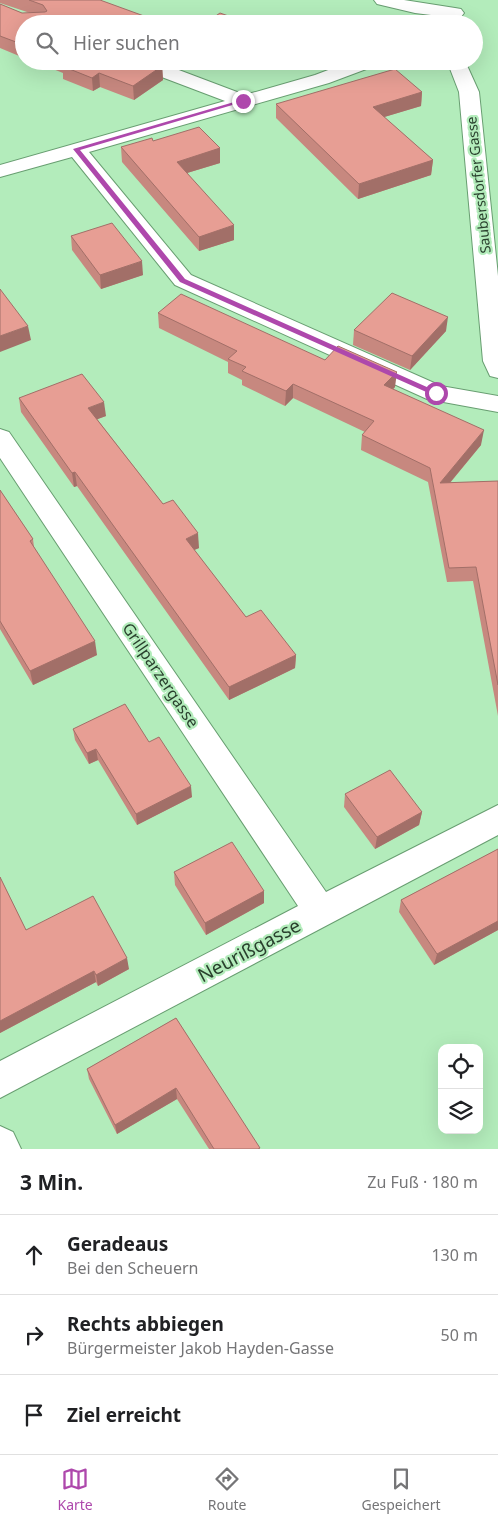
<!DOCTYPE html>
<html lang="de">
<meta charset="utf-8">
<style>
:root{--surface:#fff;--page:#f2f2f2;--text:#202124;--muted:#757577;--line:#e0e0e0;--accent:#ae48ac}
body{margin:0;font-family:"Noto Sans",sans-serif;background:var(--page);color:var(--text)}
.controls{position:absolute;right:15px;bottom:15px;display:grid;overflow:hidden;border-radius:10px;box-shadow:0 5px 20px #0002}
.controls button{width:45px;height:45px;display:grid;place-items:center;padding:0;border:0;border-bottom:1px solid var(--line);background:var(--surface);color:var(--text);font:25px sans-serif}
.stop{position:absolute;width:15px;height:15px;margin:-11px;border:4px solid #ae48ac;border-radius:50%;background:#fff}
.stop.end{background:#ae48ac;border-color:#fff;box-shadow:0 1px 5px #0008}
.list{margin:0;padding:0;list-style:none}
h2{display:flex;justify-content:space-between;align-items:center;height:65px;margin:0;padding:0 20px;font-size:21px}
h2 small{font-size:16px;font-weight:400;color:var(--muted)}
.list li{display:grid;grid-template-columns:32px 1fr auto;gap:15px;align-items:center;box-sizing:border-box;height:80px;padding:0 20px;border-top:1px solid var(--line)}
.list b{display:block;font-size:19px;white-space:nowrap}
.list p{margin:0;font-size:16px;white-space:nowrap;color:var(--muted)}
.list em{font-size:16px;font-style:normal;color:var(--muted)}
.icon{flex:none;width:28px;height:28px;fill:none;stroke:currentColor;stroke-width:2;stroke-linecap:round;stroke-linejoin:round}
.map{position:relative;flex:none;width:498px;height:1149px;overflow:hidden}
.search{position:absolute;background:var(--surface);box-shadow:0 5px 20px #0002;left:15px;right:15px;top:15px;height:55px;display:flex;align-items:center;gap:12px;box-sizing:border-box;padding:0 18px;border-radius:28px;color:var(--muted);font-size:19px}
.sheet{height:305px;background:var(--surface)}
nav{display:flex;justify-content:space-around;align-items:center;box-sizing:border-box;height:70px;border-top:1px solid var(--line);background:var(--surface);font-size:14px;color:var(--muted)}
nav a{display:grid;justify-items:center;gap:2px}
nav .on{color:var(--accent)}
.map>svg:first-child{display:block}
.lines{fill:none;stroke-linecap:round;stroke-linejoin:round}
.street-casing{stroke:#689e71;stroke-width:2}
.street{fill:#fff;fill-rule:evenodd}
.wall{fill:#c7887f}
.shaded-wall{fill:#a26f68}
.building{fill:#e79e94;stroke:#a26f68}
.route{fill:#ae48ac}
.labels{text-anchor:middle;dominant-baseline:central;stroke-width:4.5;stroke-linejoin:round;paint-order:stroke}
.far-street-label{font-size:14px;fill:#29402d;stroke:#b3ecbb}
.street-label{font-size:16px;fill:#29402d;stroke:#b3ecbb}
.near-street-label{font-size:19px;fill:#29402d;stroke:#b3ecbb}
</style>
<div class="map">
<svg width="498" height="1149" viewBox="0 0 498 1149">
<rect width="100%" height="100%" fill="#b3ecbb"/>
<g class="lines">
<defs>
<g id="street">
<path d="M374,0h30l51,8 6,1 3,4 -3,4 -6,1 -40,-5 -38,-9z"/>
<path d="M128,61h27l90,34 70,-20 37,-14h27l-2,4 -48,18 -240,69 102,123 250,111 57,10v16l-71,-13 -252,-114 -103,-128 -72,20v-12l225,-64 -95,-36z"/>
<path d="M447,61h18l14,31 19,184v102l-8,-2 -7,-15 -24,-269z"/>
<path d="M0,429l9,3 317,460 172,-87v30l-498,263v-37l298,-155 -298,-448z"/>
<path d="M0,1126l13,6 8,17h-21z"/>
</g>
</defs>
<use href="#street" class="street-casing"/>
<use href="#street" class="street"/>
</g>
<g class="wall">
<path d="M0,0h100l-76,24v34l-24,-10v-44l22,9h8l-30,-10z"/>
<path d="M33,61h117l12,5 1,14 -29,20 -34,-13 -7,4 -30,-12v-6z"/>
<path d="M161,61h27l-9,7z"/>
<path d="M219,61h13l-5,3z"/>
<path d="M422,92l-1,14 -37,11 49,43 -2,15 -73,24 -82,-81v-14z"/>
<path d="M153,141l67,7v15l-33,10 47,67 -35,11 -77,-89 -1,-15z"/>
<path d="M71,236l72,39 -42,14 -29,-39z"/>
<path d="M158,313l167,47 70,27 -2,2 88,56 -31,38 48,-2v235l-25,-135 -26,1 -19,-100 -67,-32 1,-15 3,-3 -72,-34 -8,8 -43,-21v-5l-14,-7v-11l-69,-34z"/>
<path d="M354,330l92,1 -36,39 -57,-25z"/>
<path d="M19,398l87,18 -9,3 66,85 36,44 -5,2 52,67 50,38 -1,13 -66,32 -152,-214 -3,1 -53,-75z"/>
<path d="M0,490l33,49 1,8 63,108 -64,30 -33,-56z"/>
<path d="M73,729l76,13 43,55 -55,28 -39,-65 -9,4 -14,-24z"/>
<path d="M345,794l77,18 -3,13 -44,24 -31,-42z"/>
<path d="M498,849v81l-64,35 -35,-53 2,-12z"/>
<path d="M174,872l90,19v12l-58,32 -31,-50z"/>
<path d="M0,877l26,53 103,39 -31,17 -2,-4 -96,51z"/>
<path d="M176,1018l84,131h-51l-32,-50 -60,35 -28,-55 -2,-10z"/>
</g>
<g class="shaded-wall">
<path d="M179,61h9l-9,7z"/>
<path d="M162,66l1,14 -29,20 -1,-14z"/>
<path d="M99,73l1,14 -7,4 -1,-13z"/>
<path d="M422,92l-1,14 -50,15 2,-14z"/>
<path d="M220,148v15l-43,13v-14z"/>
<path d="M433,160l-2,15 -73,24 1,-15z"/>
<path d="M234,225v15l-35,11v-14z"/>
<path d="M142,261l1,14 -42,14 -1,-14z"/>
<path d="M448,317l-2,14 -36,39 2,-14z"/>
<path d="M28,326l3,14 -31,12v-16z"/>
<path d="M397,372l-2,15 -12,13 1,-15z"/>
<path d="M293,384v14l-8,8 1,-15z"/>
<path d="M104,402l2,14 -16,6 -2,-14z"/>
<path d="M484,430l-3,15 -43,52 2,-14z"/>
<path d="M75,472l2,14 -3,1 -2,-14z"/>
<path d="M198,533l1,15 -12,5 -1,-14z"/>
<path d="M95,641l2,14 -64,30 -3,-14z"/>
<path d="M296,655l-1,13 -66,32v-13z"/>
<path d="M96,749l2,11 -9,4 -2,-11z"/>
<path d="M191,786l1,11 -55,28 -1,-11z"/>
<path d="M422,812l-3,13 -44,24 2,-12z"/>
<path d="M264,891v12l-58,32 -1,-12z"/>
<path d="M498,921v9l-64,35 3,-11z"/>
<path d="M127,958l2,11 -31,17 -2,-11z"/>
<path d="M94,971l2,11 -96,51v-12z"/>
<path d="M176,1088l1,11 -60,35 -2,-9z"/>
</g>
<g class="building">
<path d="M29,0h71l66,24h-142v21l-24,-9v-32l22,9 23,-1 2,-1 -4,-6z"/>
<path d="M220,13l31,11h-47z"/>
<path d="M67,61h83l12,5 -29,20 -34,-13 -7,5 -30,-12 6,-4z"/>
<path d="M395,69l27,23 -49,15 60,53 -74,24 -83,-80z"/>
<path d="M199,127l21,21 -43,14 57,63 -35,12 -78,-90 31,-9 1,3z"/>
<path d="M112,223l30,38 -42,14 -29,-39z"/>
<path d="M0,289l28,37 -28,10z"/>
<path d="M392,293l56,24 -36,39 -58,-26z"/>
<path d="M181,294l144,66 13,-14 59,26 -13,13 100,45 -44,53 58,-2v204l-22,-118 -27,1 -19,-100 -68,-33 12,-14 -81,-37 -7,7 -44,-20 4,-4 -18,-8 9,-8 -79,-38z"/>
<path d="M82,374l22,28 -16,6 75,96 10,-4 25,33 -12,6 60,78 15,-7 35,45 -67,32 -154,-215 -3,1 -53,-75z"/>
<path d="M0,490l33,49 -3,2 65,100 -65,30 -30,-50z"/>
<path d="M125,704l24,38 10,-5 32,49 -55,28 -40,-65 -9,4 -14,-24z"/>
<path d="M390,770l32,42 -45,25 -32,-43z"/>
<path d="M232,842l32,49 -59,32 -31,-51z"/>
<path d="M498,849v72l-61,33 -36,-54z"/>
<path d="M0,877l26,53 67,-34 34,62 -31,17 -2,-4 -94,50z"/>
<path d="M176,1018l84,130 -2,1h-44l-38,-61 -61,37 -28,-56z"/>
</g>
<path class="route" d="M241,100l5,1 -166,49 105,129 253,113v3h-5l-253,-113 -107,-133z"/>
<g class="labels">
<g class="far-street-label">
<text transform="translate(478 185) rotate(-96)">Saubersdorfer Gasse</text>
</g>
<g class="street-label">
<text transform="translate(161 675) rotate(56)">Grillparzergasse</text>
</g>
<g class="near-street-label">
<text transform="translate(249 950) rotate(-28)">Neurißgasse</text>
</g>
</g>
</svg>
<div class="controls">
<button><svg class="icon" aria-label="locate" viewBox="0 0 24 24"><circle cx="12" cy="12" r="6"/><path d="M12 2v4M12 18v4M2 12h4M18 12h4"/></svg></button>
<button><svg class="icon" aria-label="layers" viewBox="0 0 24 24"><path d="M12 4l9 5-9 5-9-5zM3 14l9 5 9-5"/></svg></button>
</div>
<div class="stop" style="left:436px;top:393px"></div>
<div class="stop end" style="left:243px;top:101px"></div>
<div class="search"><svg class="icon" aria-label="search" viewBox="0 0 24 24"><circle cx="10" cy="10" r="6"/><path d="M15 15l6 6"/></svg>Hier suchen</div>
</div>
<section class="sheet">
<h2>3 Min.<small>Zu Fuß · 180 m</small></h2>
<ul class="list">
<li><svg class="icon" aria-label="ahead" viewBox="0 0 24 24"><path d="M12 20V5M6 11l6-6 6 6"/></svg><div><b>Geradeaus</b><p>Bei den Scheuern</p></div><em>130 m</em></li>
<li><svg class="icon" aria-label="right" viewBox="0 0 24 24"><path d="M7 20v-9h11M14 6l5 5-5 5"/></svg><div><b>Rechts abbiegen</b><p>Bürgermeister Jakob Hayden-Gasse</p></div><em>50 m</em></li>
<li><svg class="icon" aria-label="arrive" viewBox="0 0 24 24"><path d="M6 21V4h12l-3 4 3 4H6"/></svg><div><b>Ziel erreicht</b></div></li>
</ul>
</section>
<nav>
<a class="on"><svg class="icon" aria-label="map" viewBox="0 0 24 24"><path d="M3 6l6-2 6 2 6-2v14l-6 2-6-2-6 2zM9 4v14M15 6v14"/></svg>Karte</a>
<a><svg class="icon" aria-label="directions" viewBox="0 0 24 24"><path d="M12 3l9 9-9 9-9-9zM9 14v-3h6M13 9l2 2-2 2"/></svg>Route</a>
<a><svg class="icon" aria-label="saved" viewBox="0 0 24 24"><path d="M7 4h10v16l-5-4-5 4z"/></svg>Gespeichert</a>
</nav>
